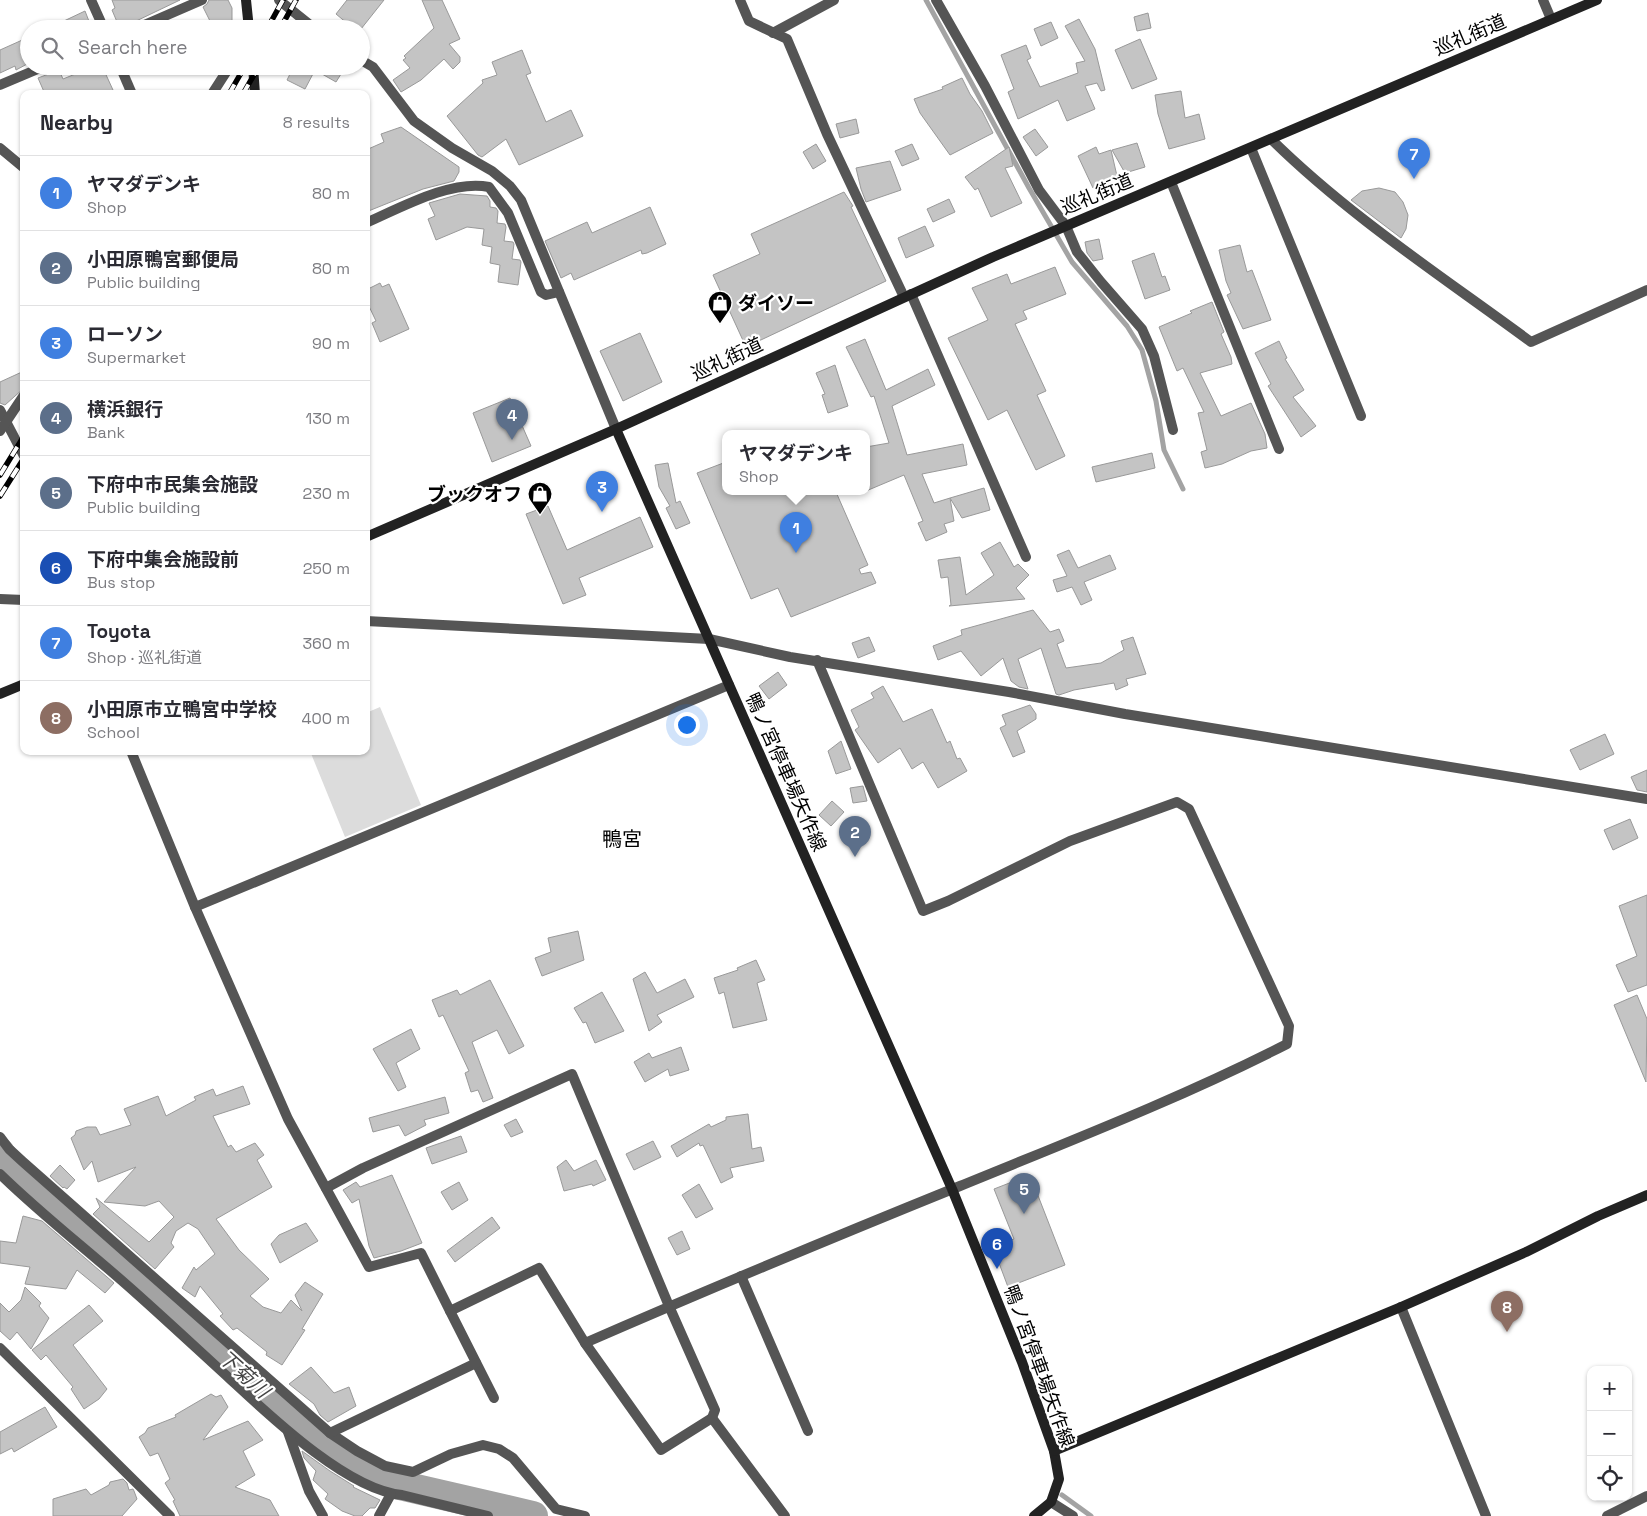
<!DOCTYPE html>
<meta charset="utf-8">
<style>
:root{--surface:#fff;--page:#f2f2f3;--text:#2b2b33;--muted:#7c7c81;--line:#e1e1e2;--accent:#000}
body{margin:0;font-family:"Space Grotesk","Noto Sans JP",sans-serif;background:var(--page);color:var(--text)}
.controls{position:absolute;right:15px;bottom:15px;display:grid;overflow:hidden;border-radius:10px;box-shadow:0 1px 4px #0004}
.controls button{width:45px;height:45px;display:grid;place-items:center;padding:0;border:0;border-bottom:1px solid var(--line);background:var(--surface);color:var(--text);font:25px sans-serif}
.you{position:absolute;left:686px;top:724px;width:18px;height:18px;margin:-12px;border:4px solid #fff;border-radius:50%;background:#1a73e8;box-shadow:0 0 0 8px #1a73e833}
.badge{display:grid;place-items:center;width:32px;height:32px;border-radius:50%;background:var(--accent);color:#fff;font-size:16px;font-weight:700}
.pin{position:absolute;translate:-50% -41px;filter:drop-shadow(0 1px 2px #0008)}
.pin::after{content:'';position:absolute;top:26px;width:18px;height:15px;background:inherit;clip-path:polygon(0 0,100% 0,50% 100%)}
.popup{position:absolute;left:722px;top:430px;width:148px;height:65px;box-sizing:border-box;display:grid;place-content:center;border-radius:10px;background:var(--surface);filter:drop-shadow(0 1px 4px #0005);font-size:16px;white-space:nowrap;color:var(--muted)}
.popup b{font-size:19px;color:var(--text)}
.popup::after{content:'';position:absolute;left:50%;top:100%;margin-left:-10px;border:10px solid transparent;border-top-color:var(--surface)}
.list{margin:0;padding:0;list-style:none}
h2{display:flex;justify-content:space-between;align-items:center;height:65px;margin:0;padding:0 20px;font-size:21px}
h2 small{font-size:16px;font-weight:400;color:var(--muted)}
.list li{display:grid;grid-template-columns:32px 1fr auto;gap:15px;align-items:center;box-sizing:border-box;height:75px;padding:0 20px;border-top:1px solid var(--line)}
.list b{display:block;font-size:19px;white-space:nowrap}
.list p{margin:0;font-size:16px;white-space:nowrap;color:var(--muted)}
.list em{font-size:16px;font-style:normal;color:var(--muted)}
.icon{flex:none;width:28px;height:28px;fill:none;stroke:currentColor;stroke-width:2;stroke-linecap:round;stroke-linejoin:round}
.map{position:relative;flex:none;width:1647px;height:1516px;overflow:hidden}
.search{position:absolute;background:var(--surface);box-shadow:0 1px 4px #0004;left:20px;top:20px;width:350px;height:55px;display:flex;align-items:center;gap:12px;box-sizing:border-box;padding:0 18px;border-radius:28px;color:var(--muted);font-size:19px}
.panel{position:absolute;background:var(--surface);box-shadow:0 1px 4px #0004;left:20px;top:90px;width:350px;height:665px;border-radius:10px}
.map>svg:first-child{display:block}
.green{fill:#dcdcdc}
.lines{fill:none;stroke-linecap:round;stroke-linejoin:round}
.stream{stroke:#a3a3a3;stroke-width:5}
.river{stroke:#a3a3a3;stroke-width:30}
.building{fill:#c4c4c4;stroke:#999}
.street{stroke:#555;stroke-width:10}
.secondary{stroke:#222;stroke-width:10}
.rail-casing{stroke:#000;stroke-width:5.5}
.rail{stroke:#fff;stroke-width:4;stroke-dasharray:11;stroke-linecap:butt}
.labels{text-anchor:middle;dominant-baseline:central;stroke-width:4.5;stroke-linejoin:round;paint-order:stroke}
.street-label{font-size:19px;fill:#000;stroke:#fff}
.poi-label{font-size:19px;font-weight:bold;fill:#000;stroke:#fff;text-anchor:start}
.neighbourhood-label{font-size:20px;fill:#000;stroke:#fff}
.water-label{font-size:20px;font-style:italic;fill:#444;stroke:#fff}
</style>
<div class="map">
<svg width="1647" height="1516" viewBox="0 0 1647 1516">
<rect width="100%" height="100%" fill="#fff"/>
<path class="green" d="M380,707l41,98 -76,32 -35,-86h56v-38z"/>
<g class="lines">
<g class="stream">
<path d="M926,0l103,188 43,74 55,64 15,24 14,51 8,49 19,39"/>
<path d="M1062,1495l29,21"/>
</g>
<path class="river" d="M0,1153l9,13 317,281 25,17 44,20 138,32"/>
</g>
<g class="building">
<path d="M112,0h68l-48,23 -4,6h-8l-8,-19 3,-2z"/>
<path d="M209,0h19l4,8v21h-18l-11,-22 4,-3z"/>
<path d="M347,0h37l-23,29h-7l-18,-15z"/>
<path d="M422,0h20l18,39 -11,5 11,13v5l-7,7 -9,-10 -23,21 -20,12 -8,-12 17,-12 -7,-8 3,-2 -2,-2 30,-28z"/>
<path d="M85,11l7,18h-45z"/>
<path d="M1148,13l3,15 -14,3 -3,-14z"/>
<path d="M1079,19l16,30 10,41 -4,1 -4,-8 -12,3 10,23 -28,12 -9,-21 -40,19 -10,-27 6,-3 -13,-34 25,-10 5,13 -4,2 13,27 38,-14 -2,-10 9,-2 -20,-35z"/>
<path d="M1051,22l7,16 -17,8 -7,-17z"/>
<path d="M29,37v26l-13,7 -1,-4 -15,7v-23z"/>
<path d="M1140,39l17,40 -25,10 -17,-39z"/>
<path d="M522,50l9,23 -5,2 20,47 25,-12 12,26 -64,29 -13,-26 -24,18 -4,-2 -31,-39 36,-33 -1,-3 15,-5 -5,-13z"/>
<path d="M95,66h7l11,24 -11,4h-57l-7,-16 21,-8 4,9z"/>
<path d="M294,66h52l-10,16 -21,-12 -10,19 -18,-9z"/>
<path d="M962,78l8,16 12,17 11,22 -43,22 -30,-42 -6,-14 29,-10 -1,-2z"/>
<path d="M1181,91l4,27 14,-4 6,25 -36,10 -11,-35 -3,-19z"/>
<path d="M856,119l3,14 -19,5 -4,-14z"/>
<path d="M401,127l58,40v5l-5,9 -31,8 -57,23v-62l18,-8 -3,-8z"/>
<path d="M1035,129l13,18 -12,9 -13,-19z"/>
<path d="M1137,143l8,24 -20,6 -13,-23z"/>
<path d="M816,144l10,17 -13,8 -10,-17z"/>
<path d="M912,144l7,15 -17,7 -7,-15z"/>
<path d="M1009,147l4,19 -8,2 17,35 -31,14 -13,-29 -3,2 -10,-13z"/>
<path d="M1096,147l3,7 12,-4 6,26 -24,12 -15,-32z"/>
<path d="M890,161l11,29 -35,12 -5,-13 -5,-21z"/>
<path d="M1379,188l16,4 8,10 5,13 -2,14 -5,9 -50,-38 11,-9z"/>
<path d="M844,192l9,14 -2,1 35,74 -140,66 -33,-72 47,-21 -9,-20z"/>
<path d="M460,194l27,2 3,5v6l6,1 2,3 -1,12 8,1 1,3 -2,14 9,1 1,2 -2,15 8,1 1,2 -3,23 -20,-3 2,-17 -10,-2 2,-16 -10,-2 2,-16 -17,-2 -31,13 -8,-21 7,-3 -6,-13z"/>
<path d="M949,199l6,13 -22,10 -6,-13z"/>
<path d="M650,207l16,37 -19,9 -5,1 -1,-4 -67,30 -3,-7 -10,5 -16,-37 42,-19 5,11z"/>
<path d="M925,226l9,20 -28,12 -8,-20z"/>
<path d="M1099,239l4,20 -10,2 -6,-8 -2,-11z"/>
<path d="M1240,245l7,27 5,-2 19,50 -28,9 -16,-34 4,-2 -5,-12 -7,-31z"/>
<path d="M1154,253l8,24 3,-1 5,14 -25,9 -13,-38z"/>
<path d="M1055,267l11,27 -43,17 4,8 -12,5 31,67 -9,4 28,61 -29,14 -29,-60 -19,10 -40,-82 40,-18 -16,-32 35,-14 4,10z"/>
<path d="M380,283l2,4 7,-3 20,45 -29,13 -8,-19 4,-2 -10,-21v-10z"/>
<path d="M1212,302l12,30 -3,2 10,23 1,7 -32,9 21,43 30,-13 14,31 2,14 -16,3 -29,13 -17,4 -4,-16 6,-2 -9,-37 6,-1 -21,-44 -6,3 -18,-44 33,-14 -2,-2z"/>
<path d="M640,333l22,49 -39,19 -23,-50z"/>
<path d="M865,339l21,51 42,-21 7,16 -43,21 15,49 56,-11 4,21 -45,9 12,29 16,-5 4,23 -10,3 3,8 -21,9 -8,-18 5,-2 -19,-46 -38,16v-44l23,-4 -15,-47 -3,1 -25,-50z"/>
<path d="M1279,341l8,17 -2,1 19,31 -11,7 23,29 -15,11 -33,-51 3,-2 -16,-31z"/>
<path d="M835,365l13,41 -20,7 -6,-18 3,-1 -9,-21z"/>
<path d="M24,371v17l-19,17 -5,-2v-21z"/>
<path d="M510,398l21,48 -39,16 -19,-49z"/>
<path d="M1152,453l3,15 -59,14 -4,-15z"/>
<path d="M726,462v30h110l32,73 -9,4 2,5 10,-2 5,11 -85,34 -13,-29 -27,11 -54,-126z"/>
<path d="M668,463l8,40 4,-2 10,22 -14,6 -10,-21 4,-2 -11,-19 -4,-22z"/>
<path d="M984,488l6,22 -28,8 -12,-20z"/>
<path d="M548,506l19,44 73,-33 13,30 -74,31 7,17 -23,9 -37,-90z"/>
<path d="M1000,542l14,25 4,-3 11,11 -13,13 9,11 -76,7 2,-1 -3,-28 -7,1 -3,-18 22,-3 6,38 28,-20 -13,-22z"/>
<path d="M1069,550l9,18 32,-13 6,14 -32,13 8,18 -11,5 -9,-18 -15,5 -4,-12 14,-4 -10,-21z"/>
<path d="M1033,610l17,22 9,-3 5,12 -7,3 9,24 35,-5 23,-13 -3,-9 12,-4 13,37 -20,5 2,6 -12,5 -2,-7 -40,7 -15,5 -3,-1 -15,-46 -23,11 10,30 -9,-2 -8,-6 -8,-23 -22,18 -20,-25 -23,9 -5,-14 29,-11 -1,-5z"/>
<path d="M869,637l6,14 -17,7 -6,-15z"/>
<path d="M778,672l9,13 -18,14 -10,-13z"/>
<path d="M883,686l20,36 29,-13 15,34 3,-2 7,18 3,-1 7,13 -29,17 -15,-26 -11,7 -12,-21 -22,15 -23,-33 4,-3 -8,-17 23,-12 -3,-5z"/>
<path d="M1030,705l6,9v5l-19,12 8,21 -12,5 -13,-29 6,-3 -4,-10z"/>
<path d="M1605,734l9,20 -34,16 -10,-20z"/>
<path d="M841,741l10,28 -15,5 -8,-23z"/>
<path d="M1647,770v22l-10,-2 -6,-13z"/>
<path d="M863,786l4,15 -14,2 -3,-15z"/>
<path d="M832,801l12,11 -13,14 -12,-11z"/>
<path d="M1630,819l8,19 -25,12 -9,-20z"/>
<path d="M1647,895v90l-19,7 -12,-27 21,-9 -18,-50z"/>
<path d="M578,931l6,29 -42,16 -7,-18 16,-6 -3,-14z"/>
<path d="M756,960l9,20 -8,3 10,37 -34,8 -9,-36 -5,2 -5,-16 24,-8 -1,-2z"/>
<path d="M645,972l12,21 28,-14 9,18 -37,18 5,7 -13,9 -16,-52z"/>
<path d="M490,980l34,66 -15,8 -12,-24 -25,12 21,56 -10,4 -5,-12 -7,2 -6,-19 4,-2 -26,-56 -4,2 -7,-17 25,-10 3,5z"/>
<path d="M602,992l22,39 -29,12 -9,-21 -3,1 -9,-15z"/>
<path d="M1637,995l10,24 -1,63 -32,-77z"/>
<path d="M411,1029l9,20 -24,14 10,24 -8,4 -25,-42z"/>
<path d="M681,1047l8,23 -19,6 -2,-7 -23,13 -11,-20 15,-9 3,5z"/>
<path d="M243,1086l7,18 -37,12 15,31 3,-2 5,7 19,-9 9,12 -7,5 15,27 -56,32 23,31 30,29 -19,17 13,11 18,6 10,-13 11,11 -7,-16 10,-13 18,12 -21,35 3,1 -23,35 -16,-10 1,-3 -30,-24 -4,2 -13,-14 3,-2 -23,-28 -5,11 -13,-9 12,-21 2,3 19,-16 -17,-25 -10,-6 -12,8 -5,12 3,4 -19,22 -62,-55 7,-7 -4,-9 53,44 25,-25 -15,-16 -14,5 -41,-4 32,-35 -38,15 -6,-21 -8,9 -13,-32 4,-3 1,-4 11,-4h9l4,8 31,-10 -7,-16 34,-13 8,20 30,-16 -2,-3 19,-8 3,7z"/>
<path d="M445,1097l4,16 -25,7 2,5 -21,11 -6,-11 -26,7 -4,-14z"/>
<path d="M748,1114l4,35 9,-2 3,14 -34,7 3,9 -12,6 -18,-38 -3,1 -1,-3 -22,14 -6,-11 38,-22 2,3 15,-7v-3z"/>
<path d="M516,1119l7,13 -12,5 -7,-12z"/>
<path d="M461,1136l6,16 -35,12 -6,-16z"/>
<path d="M653,1141l8,16 -27,13 -8,-16z"/>
<path d="M566,1160l8,11 22,-11 10,20 -13,6 -1,-2 -28,7 -7,-24z"/>
<path d="M60,1165l15,15 -8,9 -3,-2 -1,1 -13,-12z"/>
<path d="M392,1175l30,68 -21,8 -27,7 -5,-12 -10,-47 -7,4 -9,-13 13,-8 4,5z"/>
<path d="M1030,1175l35,90 -57,22 -15,-40 21,-8 -20,-50z"/>
<path d="M459,1182l9,18 -16,10 -11,-18z"/>
<path d="M699,1184l14,25 -17,9 -14,-23z"/>
<path d="M23,1216l19,5 72,62 -9,10 -28,-23 -11,19 -41,-5 5,-17 -30,-4v-22l16,2z"/>
<path d="M492,1217l8,11 -45,34 -8,-11z"/>
<path d="M306,1223l12,18 -38,22 -9,-19 8,-9z"/>
<path d="M682,1231l8,18 -13,6 -9,-17z"/>
<path d="M25,1287l16,16 -2,3 10,12 -18,31 -14,-17 -7,8 -10,-9v-28l9,9 12,-12z"/>
<path d="M89,1305l14,16 -30,24 34,44 -8,10 -15,10 -13,-20 2,-2 -27,-32 -5,5 -9,-10z"/>
<path d="M311,1367l23,26 15,-6 7,19 -28,16 -8,-7 -6,-11 -25,-20z"/>
<path d="M211,1394l5,3 5,-2 7,12 -25,33 45,-19 15,19 -20,11 12,24 -20,12 35,13 9,16h-99l-7,-15 2,-1 -10,-17 5,-4 -12,-26 -8,3 -11,-19 6,-4 3,-5 28,-11 -1,-2z"/>
<path d="M45,1407l12,20 -43,25 -2,-4 -12,6v-22z"/>
<path d="M302,1451l28,20 24,15 -1,1 27,13 -5,8h-5l-8,8h-7l-13,-5 -17,-12 3,-5 -15,-14 3,-9 -12,-13z"/>
<path d="M123,1479l4,4 2,7 4,-1 1,2 3,8 -15,17h-69v-17l33,-10 5,6 18,-10 1,-3z"/>
</g>
<g class="lines">
<g class="street">
<path d="M91,0l13,29"/>
<path d="M279,0l36,29"/>
<path d="M740,0l9,21 38,18 40,95 77,163"/>
<path d="M936,0l49,86 54,104 27,36 11,26 24,30 41,47 12,27 19,74"/>
<path d="M1543,0l8,19"/>
<path d="M135,29l67,-29"/>
<path d="M773,33l61,-33"/>
<path d="M361,60l12,7 41,54 38,27 40,23 18,15 11,14 95,229"/>
<path d="M120,66l12,28"/>
<path d="M0,85l45,-19"/>
<path d="M212,94l18,-28"/>
<path d="M1271,139c78,77 172,138 260,203l116,-52"/>
<path d="M0,148l24,20"/>
<path d="M1251,148l110,268"/>
<path d="M1171,182l108,267"/>
<path d="M366,223c34,-15 86,-44 123,-36l19,26 33,79 5,3 13,-3"/>
<path d="M911,294l115,263"/>
<path d="M0,410l24,46"/>
<path d="M0,431l24,-36"/>
<path d="M0,599l24,1"/>
<path d="M366,621l343,18 81,18 219,35 116,22 522,85"/>
<path d="M131,751l64,156 93,212 81,148 52,-14 29,58 89,-43 46,75 76,107 51,-32 73,98"/>
<path d="M195,907l534,-222"/>
<path d="M0,1137l9,12 13,12 308,272 27,18 28,15 28,6 38,-18 32,-9 16,4 14,9 43,51 29,7"/>
<path d="M0,1174c41,40 85,74 128,112 34,30 67,61 101,92 40,37 118,112 173,117l86,21"/>
<path d="M326,1188l37,-20 209,-94 97,232 46,104 -3,8"/>
<path d="M741,1276l67,155"/>
<path d="M1401,1307l85,209"/>
<path d="M450,1311l44,87"/>
<path d="M585,1343c124,-54 249,-106 375,-157 110,-45 221,-88 327,-142l2,-18 -100,-217 -12,-7 -107,39 -122,60 -25,10 -106,-251"/>
<path d="M0,1348l170,168"/>
<path d="M288,1432l21,59 14,25"/>
<path d="M330,1433l146,-70"/>
<path d="M1051,1502l22,14"/>
<path d="M379,1516l12,-22"/>
<path d="M1607,1516l40,-20"/>
</g>
<g class="secondary">
<path d="M246,0l3,29"/>
<path d="M253,66l2,28"/>
<path d="M616,429l336,760 70,173 32,89 5,28 -8,23 -17,14"/>
<path d="M366,537l250,-108 377,-172 604,-257"/>
<path d="M0,694l24,-10"/>
<path d="M1054,1451l347,-144 125,-55 72,-36 49,-21"/>
</g>
<defs>
<g id="rail">
<path d="M267,29l16,-29"/>
<path d="M280,29l16,-29"/>
<path d="M229,94l16,-28"/>
<path d="M243,94l16,-28"/>
<path d="M0,475l24,-39"/>
<path d="M0,496l24,-38"/>
</g>
</defs>
<use href="#rail" class="rail-casing"/>
<use href="#rail" class="rail"/>
</g>
<defs>
<symbol id="shop-pin" viewBox="-11 -11 22 30"><path d="M0 17L-7.5 6A9.5 9.5 0 1 1 7.5 6Z" fill="#000" stroke="#fff"/><path d="M-5-2.5h2.3a2.7 3.5 0 0 1 5.4 0H5L5.5 6h-11ZM-1.5-2.5h3a1.5 2.3 0 0 0-3 0Z" fill="#fff"/></symbol>
</defs>
<g fill-rule="evenodd">
<use href="#shop-pin" x="706" y="289" width="28" height="38"/>
<use href="#shop-pin" x="526" y="480" width="28" height="38"/>
</g>
<g class="labels">
<g class="street-label">
<text transform="translate(1470 35) rotate(-23)">巡礼街道</text>
<text transform="translate(1097 194) rotate(-23)">巡礼街道</text>
<text transform="translate(727 359) rotate(-25)">巡礼街道</text>
<text transform="translate(786 772) rotate(66)">鴨ノ宮停車場矢作線</text>
<text transform="translate(1039 1366) rotate(70)">鴨ノ宮停車場矢作線</text>
</g>
<g class="poi-label">
<text x="738" y="303">ダイソー</text>
<text x="522" y="494" text-anchor="end">ブックオフ</text>
</g>
<g class="neighbourhood-label">
<text x="622" y="839">鴨宮</text>
</g>
<g class="water-label">
<text transform="translate(244 1374) rotate(42)">下菊川</text>
</g>
</g>
</svg>
<div class="controls">
<button>+</button>
<button>−</button>
<button><svg class="icon" aria-label="locate" viewBox="0 0 24 24"><circle cx="12" cy="12" r="6"/><path d="M12 2v4M12 18v4M2 12h4M18 12h4"/></svg></button>
</div>
<div class="you"></div>
<div class="pin badge" style="left:796px;top:553px;background:#3f7fe0">1</div>
<div class="popup"><b>ヤマダデンキ</b>Shop</div>
<div class="pin badge" style="left:855px;top:857px;background:#5c6f8a">2</div>
<div class="pin badge" style="left:602px;top:512px;background:#3f7fe0">3</div>
<div class="pin badge" style="left:512px;top:440px;background:#5c6f8a">4</div>
<div class="pin badge" style="left:1024px;top:1214px;background:#5c6f8a">5</div>
<div class="pin badge" style="left:997px;top:1269px;background:#1a4fb4">6</div>
<div class="pin badge" style="left:1414px;top:179px;background:#3f7fe0">7</div>
<div class="pin badge" style="left:1507px;top:1332px;background:#8d6e63">8</div>
<div class="search"><svg class="icon" aria-label="search" viewBox="0 0 24 24"><circle cx="10" cy="10" r="6"/><path d="M15 15l6 6"/></svg>Search here</div>
<section class="panel">
<h2>Nearby<small>8 results</small></h2>
<ul class="list">
<li><span class="badge" style="background:#3f7fe0">1</span><div><b>ヤマダデンキ</b><p>Shop</p></div><em>80 m</em></li>
<li><span class="badge" style="background:#5c6f8a">2</span><div><b>小田原鴨宮郵便局</b><p>Public building</p></div><em>80 m</em></li>
<li><span class="badge" style="background:#3f7fe0">3</span><div><b>ローソン</b><p>Supermarket</p></div><em>90 m</em></li>
<li><span class="badge" style="background:#5c6f8a">4</span><div><b>横浜銀行</b><p>Bank</p></div><em>130 m</em></li>
<li><span class="badge" style="background:#5c6f8a">5</span><div><b>下府中市民集会施設</b><p>Public building</p></div><em>230 m</em></li>
<li><span class="badge" style="background:#1a4fb4">6</span><div><b>下府中集会施設前</b><p>Bus stop</p></div><em>250 m</em></li>
<li><span class="badge" style="background:#3f7fe0">7</span><div><b>Toyota</b><p>Shop · 巡礼街道</p></div><em>360 m</em></li>
<li><span class="badge" style="background:#8d6e63">8</span><div><b>小田原市立鴨宮中学校</b><p>School</p></div><em>400 m</em></li>
</ul>
</section>
</div>
